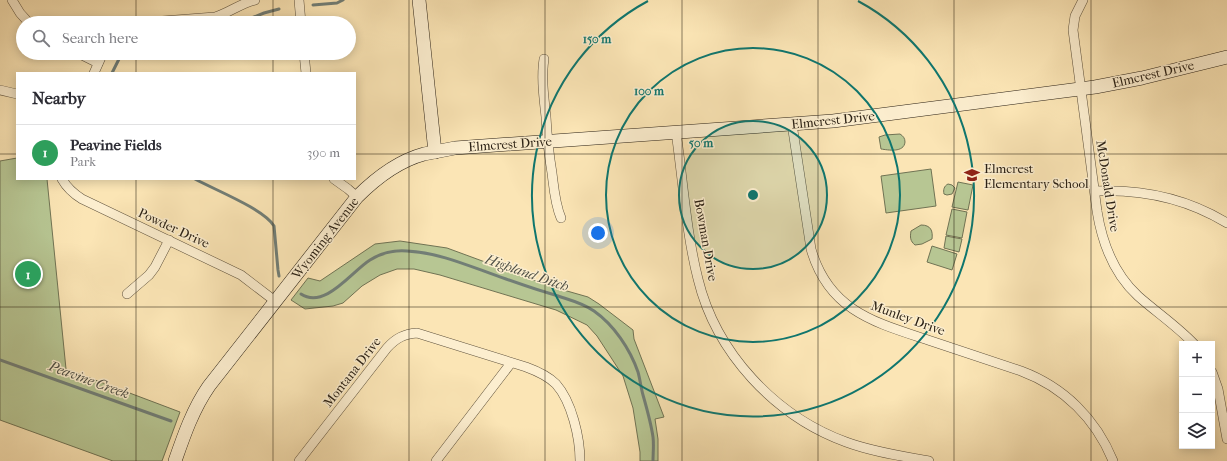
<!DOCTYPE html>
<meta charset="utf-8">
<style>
:root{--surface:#fff;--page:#f2f2f3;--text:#2b2b33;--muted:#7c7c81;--line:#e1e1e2;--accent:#0f766e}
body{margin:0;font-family:"IM FELL French Canon",serif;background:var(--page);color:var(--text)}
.controls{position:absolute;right:12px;bottom:12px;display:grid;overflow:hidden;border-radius:0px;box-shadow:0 2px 10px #0003}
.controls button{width:36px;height:36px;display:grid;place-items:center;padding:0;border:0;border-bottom:1px solid var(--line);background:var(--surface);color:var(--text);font:20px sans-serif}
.you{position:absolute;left:598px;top:233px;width:14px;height:14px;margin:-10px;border:3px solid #fff;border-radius:50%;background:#1a73e8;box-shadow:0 0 0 6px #1a73e833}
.badge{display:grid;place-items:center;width:26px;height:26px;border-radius:50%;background:var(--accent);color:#fff;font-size:13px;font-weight:700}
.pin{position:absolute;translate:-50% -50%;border:2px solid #fff;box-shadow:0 1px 4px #0006}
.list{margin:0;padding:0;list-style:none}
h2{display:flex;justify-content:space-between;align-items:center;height:52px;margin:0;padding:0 16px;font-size:17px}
h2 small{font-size:13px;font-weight:400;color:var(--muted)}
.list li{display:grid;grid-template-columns:26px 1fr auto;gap:12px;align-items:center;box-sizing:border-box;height:56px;padding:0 16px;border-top:1px solid var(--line)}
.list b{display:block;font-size:15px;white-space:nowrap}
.list p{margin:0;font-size:13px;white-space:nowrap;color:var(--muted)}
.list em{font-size:13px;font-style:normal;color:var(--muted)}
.icon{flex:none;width:22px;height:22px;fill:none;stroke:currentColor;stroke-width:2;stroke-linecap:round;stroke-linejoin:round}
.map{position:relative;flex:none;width:1227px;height:461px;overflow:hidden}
.search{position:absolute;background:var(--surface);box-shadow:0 2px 10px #0003;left:16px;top:16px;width:340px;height:44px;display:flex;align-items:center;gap:10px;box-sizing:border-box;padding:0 14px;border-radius:22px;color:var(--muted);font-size:15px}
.panel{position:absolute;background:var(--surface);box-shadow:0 2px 10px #0003;left:16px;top:72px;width:340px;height:108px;border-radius:0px}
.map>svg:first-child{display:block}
.green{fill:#b7c693;stroke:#707354}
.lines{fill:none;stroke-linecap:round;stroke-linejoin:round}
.stream{stroke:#727e76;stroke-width:3}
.street-casing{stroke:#5e513c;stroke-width:10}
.secondary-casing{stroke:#2a2014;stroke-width:14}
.street{stroke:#fceecf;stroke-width:9}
.secondary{stroke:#fceecf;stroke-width:13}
.grid{fill:none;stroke:#2a2014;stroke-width:1;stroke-opacity:0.55}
.ring{fill:none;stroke:#0f766e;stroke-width:2}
.labels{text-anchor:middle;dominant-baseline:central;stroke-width:3;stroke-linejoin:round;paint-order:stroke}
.street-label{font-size:13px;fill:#2a2014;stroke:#fceecf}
.poi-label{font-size:13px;fill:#2a2014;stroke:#fceecf;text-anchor:start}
.water-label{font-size:14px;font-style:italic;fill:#4e4f45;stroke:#fceecf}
.centre{fill:#0f766e;stroke:#fceecf;stroke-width:2}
.ring-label{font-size:12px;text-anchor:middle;font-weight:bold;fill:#0f766e;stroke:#fceecf;stroke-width:3;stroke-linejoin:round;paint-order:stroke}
</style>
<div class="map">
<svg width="1227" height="461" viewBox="0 0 1227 461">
<rect width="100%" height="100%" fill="#fbe5b5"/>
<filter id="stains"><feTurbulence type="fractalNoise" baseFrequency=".005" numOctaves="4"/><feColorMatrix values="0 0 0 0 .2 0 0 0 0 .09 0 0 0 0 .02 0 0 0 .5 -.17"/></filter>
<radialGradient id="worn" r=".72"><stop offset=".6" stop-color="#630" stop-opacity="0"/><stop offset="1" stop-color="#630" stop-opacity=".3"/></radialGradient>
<g class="green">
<path d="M900,134c3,2 5,4 5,8 -1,11 -17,8 -24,7l-2,-12 6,-2z"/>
<path d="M17,158v21h30l19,190 114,43 -18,49h-49l-113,-41v-259z"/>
<path d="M931,169l5,37 -50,7 -5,-37z"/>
<path d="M958,182l15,3 -5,25 -16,-3z"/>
<path d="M948,184l4,1 3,3 -3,6 -5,1 -3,-1c-1,-4 0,-8 4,-10z"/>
<path d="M952,209l15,3 -5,26 -16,-3z"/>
<path d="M921,225c10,0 12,6 11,14l-10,5 -7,1c-5,-4 -5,-8 -4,-14z"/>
<path d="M946,236l16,3 -3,13 -15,-4z"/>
<path d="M400,241l47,7 106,39 35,10 11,7 34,26 1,9 30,78 -9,2 3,20v22h-18v-9l-7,-44 -10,-32 -26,-40 -10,-11 -31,-15 -116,-35 -26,-6h-17l-17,6 -18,11 -19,17 -10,3 -28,3 -14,-9 17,-22 12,3 55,-37z"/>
<path d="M932,246l25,8 -5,16 -25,-8z"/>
</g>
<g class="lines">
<g class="stream">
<path d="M313,5l24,-2 6,-3"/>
<path d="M239,23l25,-10 15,-4"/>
<path d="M112,73l10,-20"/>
<path d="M195,179c20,11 69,30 79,47l4,44 1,6"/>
<path d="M301,294c24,16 51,-23 69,-34 11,-7 24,-10 37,-9 36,2 66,17 99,28 17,6 34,12 52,17 12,4 25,7 36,15 20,14 36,38 44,61 2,7 3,16 5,23 4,14 8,28 10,42 1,8 0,16 0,24"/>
<path d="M0,360l171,61"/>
</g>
<defs>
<g id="street">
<path d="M12,0l8,13 9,10"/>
<path d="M299,0l2,23"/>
<path d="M1083,0l-8,16 -2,14 24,181c5,31 17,63 41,85 18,16 39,30 56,48"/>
<path d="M136,23l79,-6c14,-4 26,-14 40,-17"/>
<path d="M78,53l20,10"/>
<path d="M304,53l2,20"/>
<path d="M544,59c-3,19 0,39 2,58 1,19 3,38 6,56 2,16 3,31 9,45"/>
<path d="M94,73l9,-20"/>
<path d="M0,90l17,4"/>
<path d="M792,124l19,125c18,63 66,74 120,92 30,10 60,20 90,30 43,16 75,48 92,90"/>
<path d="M676,132c7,48 10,100 22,147 18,74 77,137 148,163 27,10 56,14 83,19"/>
<path d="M62,179c5,9 12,15 20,20l159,76 34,26"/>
<path d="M334,179l14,10 9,8"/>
<path d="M1095,191c48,-2 91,7 132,32"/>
<path d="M127,294l22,-19 6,-8 14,-27"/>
<path d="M1212,372l6,17 9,50"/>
<path d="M299,461l88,-113c9,-10 17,-14 30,-15l109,34c11,4 22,9 30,17 16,18 24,54 24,77"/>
<path d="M436,461l75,-98"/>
</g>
<g id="secondary">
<path d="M419,0l16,152"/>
<path d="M175,461c9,-26 18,-52 34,-75l148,-189c19,-19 41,-36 67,-43 10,-2 21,-4 31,-6l378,-27 262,-34 47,-9 85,-21"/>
</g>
</defs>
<use href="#street" class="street-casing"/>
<use href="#secondary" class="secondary-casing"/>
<use href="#street" class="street"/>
<use href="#secondary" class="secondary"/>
</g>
<path class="grid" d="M136,0v23M273,0v23M409,0v461M545,0v461M682,0v461M818,0v461M954,0v461M1091,0v461M136,53v20M273,53v20M0,154h17M355,154h872M136,179v282M273,179v282M0,307h1227"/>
<circle cx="753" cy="195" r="74" fill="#0f766e" fill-opacity=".12"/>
<g class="ring">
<circle cx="753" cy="195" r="74"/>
<circle cx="753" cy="195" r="147"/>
<path d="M858 1A221 221 0 1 1 648 1"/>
</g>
<defs>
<symbol id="school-bare" viewBox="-9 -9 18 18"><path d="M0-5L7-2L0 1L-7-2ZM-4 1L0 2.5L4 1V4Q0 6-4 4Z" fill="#8f2418" stroke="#fceecf" stroke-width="2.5" paint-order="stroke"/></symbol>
</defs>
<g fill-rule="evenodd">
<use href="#school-bare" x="961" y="164" width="22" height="22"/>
</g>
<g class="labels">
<g class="street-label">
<text transform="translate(1153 74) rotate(-13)">Elmcrest Drive</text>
<text transform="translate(833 120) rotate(-6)">Elmcrest Drive</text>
<text transform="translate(510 144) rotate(-4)">Elmcrest Drive</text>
<text transform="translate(1108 186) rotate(81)">McDonald Drive</text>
<text transform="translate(174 228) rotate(25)">Powder Drive</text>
<text transform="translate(325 238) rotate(-52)">Wyoming Avenue</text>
<text transform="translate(706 240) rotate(80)">Bowman Drive</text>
<text transform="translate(908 318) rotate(20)">Munley Drive</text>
<text transform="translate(352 372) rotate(-52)">Montana Drive</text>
</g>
<g class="poi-label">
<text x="984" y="168">Elmcrest<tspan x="984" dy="15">Elementary School</tspan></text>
</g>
<g class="water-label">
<text transform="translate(527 273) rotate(19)">Highland Ditch</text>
<text transform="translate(89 380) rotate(20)">Peavine Creek</text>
</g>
</g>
<circle cx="753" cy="195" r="6" class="centre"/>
<g class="ring-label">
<text x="597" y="43">150 m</text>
<text x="649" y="95">100 m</text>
<text x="701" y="147">50 m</text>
</g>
<rect width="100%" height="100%" filter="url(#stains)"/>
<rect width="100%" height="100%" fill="url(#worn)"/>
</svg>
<div class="controls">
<button>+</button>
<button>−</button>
<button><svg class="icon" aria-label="layers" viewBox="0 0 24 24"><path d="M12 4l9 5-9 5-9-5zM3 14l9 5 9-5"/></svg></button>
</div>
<div class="you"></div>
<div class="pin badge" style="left:28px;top:274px;background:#2e9e5b">1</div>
<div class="search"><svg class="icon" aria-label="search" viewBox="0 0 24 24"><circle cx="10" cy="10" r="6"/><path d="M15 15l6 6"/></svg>Search here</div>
<section class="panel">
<h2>Nearby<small></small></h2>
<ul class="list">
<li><span class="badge" style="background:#2e9e5b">1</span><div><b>Peavine Fields</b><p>Park</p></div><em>390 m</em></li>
</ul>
</section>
</div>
